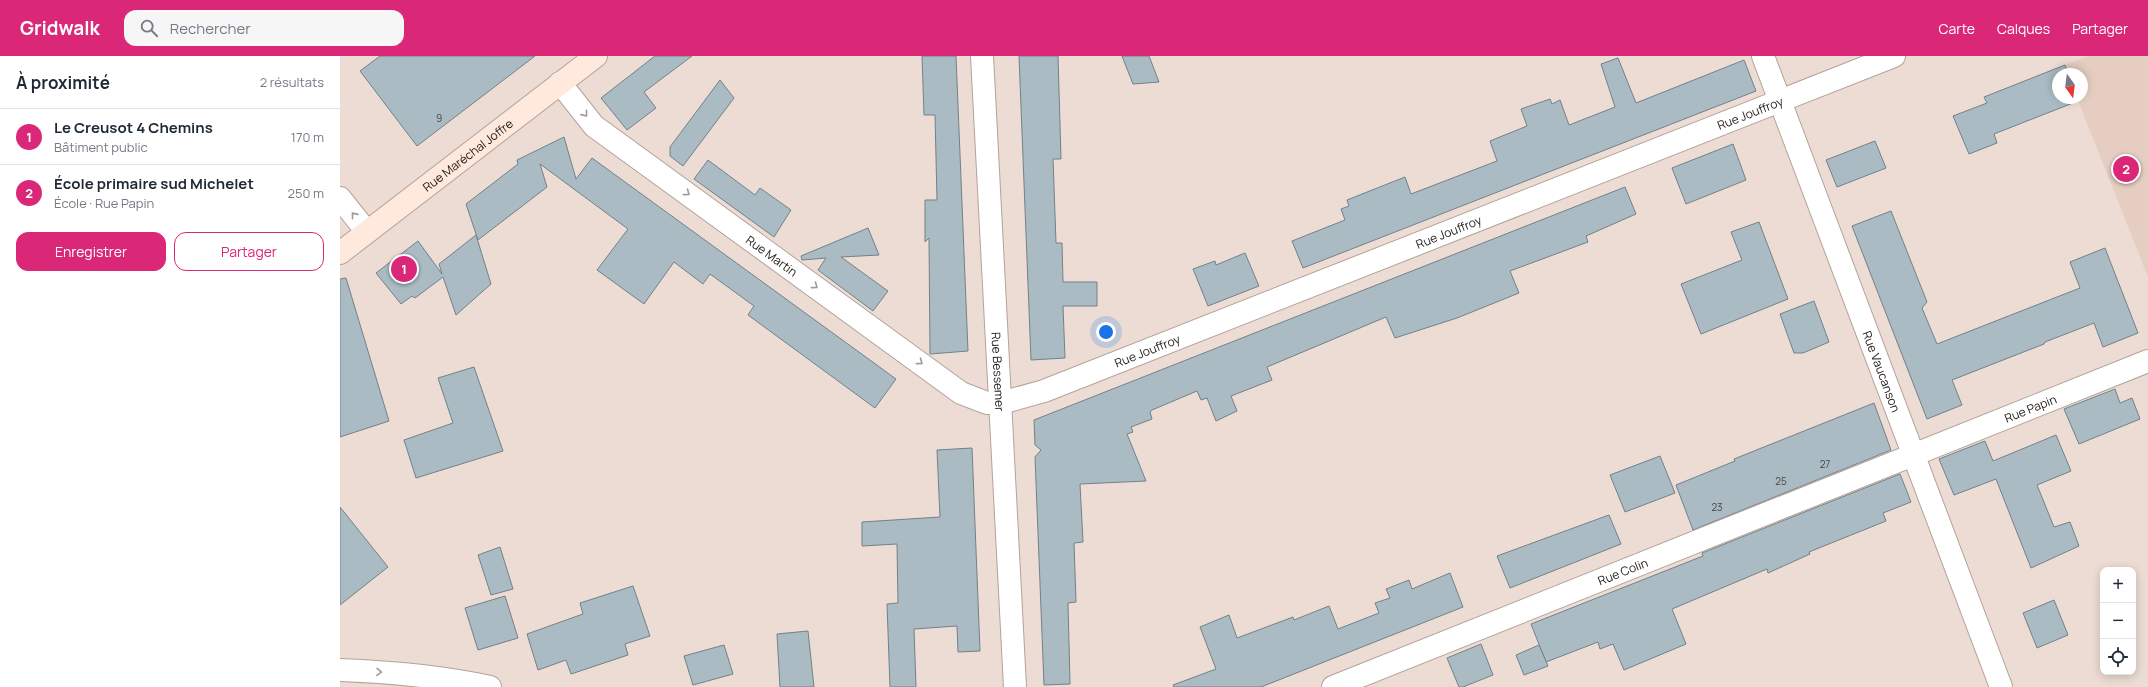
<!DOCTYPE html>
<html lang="fr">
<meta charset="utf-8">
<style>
:root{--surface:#fff;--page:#f6f6f7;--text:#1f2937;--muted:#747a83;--line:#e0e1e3;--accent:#db2777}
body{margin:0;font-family:Manrope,sans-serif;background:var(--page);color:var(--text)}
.controls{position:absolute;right:12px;bottom:12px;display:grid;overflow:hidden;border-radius:8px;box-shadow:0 2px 10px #0003}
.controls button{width:36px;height:36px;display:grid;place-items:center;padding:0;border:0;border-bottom:1px solid var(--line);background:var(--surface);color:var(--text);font:20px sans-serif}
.compass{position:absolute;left:1712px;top:12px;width:36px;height:36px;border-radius:50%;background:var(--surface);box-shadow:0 2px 10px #0003;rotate:166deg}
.you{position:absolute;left:766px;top:276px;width:14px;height:14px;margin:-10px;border:3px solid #fff;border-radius:50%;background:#1a73e8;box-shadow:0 0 0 6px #1a73e833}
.badge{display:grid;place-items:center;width:26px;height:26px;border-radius:50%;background:var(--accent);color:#fff;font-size:13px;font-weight:700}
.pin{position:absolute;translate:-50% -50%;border:2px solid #fff;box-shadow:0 1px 4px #0006}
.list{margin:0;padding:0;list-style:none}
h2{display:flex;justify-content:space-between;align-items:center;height:52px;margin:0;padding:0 16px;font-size:17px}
h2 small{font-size:13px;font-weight:400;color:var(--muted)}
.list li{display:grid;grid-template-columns:26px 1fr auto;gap:12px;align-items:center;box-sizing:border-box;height:56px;padding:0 16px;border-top:1px solid var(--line)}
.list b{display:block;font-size:15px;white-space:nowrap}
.list p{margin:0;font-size:13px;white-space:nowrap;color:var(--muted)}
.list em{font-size:13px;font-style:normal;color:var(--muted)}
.actions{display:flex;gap:8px;padding:12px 16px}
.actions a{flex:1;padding:9px 0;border:1px solid var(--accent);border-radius:12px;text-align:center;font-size:14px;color:var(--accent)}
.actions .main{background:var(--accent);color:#fff}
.icon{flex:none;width:22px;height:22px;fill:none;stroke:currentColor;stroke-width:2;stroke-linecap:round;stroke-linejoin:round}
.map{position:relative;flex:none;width:1808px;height:631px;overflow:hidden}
header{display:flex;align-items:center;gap:24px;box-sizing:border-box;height:56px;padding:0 20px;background:var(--accent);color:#fff}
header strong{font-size:19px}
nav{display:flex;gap:22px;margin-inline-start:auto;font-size:14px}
.search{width:280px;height:36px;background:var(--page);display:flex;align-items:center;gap:10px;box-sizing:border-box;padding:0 14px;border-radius:12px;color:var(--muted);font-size:15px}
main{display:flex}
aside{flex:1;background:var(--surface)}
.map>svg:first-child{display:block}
.built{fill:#e5cec1}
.building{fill:#abbbc3;stroke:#728189}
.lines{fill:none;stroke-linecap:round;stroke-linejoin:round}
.street-casing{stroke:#b3a39b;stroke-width:24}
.secondary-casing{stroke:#b3a39b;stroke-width:24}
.street{stroke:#fff;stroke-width:22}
.secondary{stroke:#ffe9dd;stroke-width:22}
.oneway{stroke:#9d9b99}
.labels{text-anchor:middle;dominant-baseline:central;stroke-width:3;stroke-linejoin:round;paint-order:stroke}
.number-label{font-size:10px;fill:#474746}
.street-label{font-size:12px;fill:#26201d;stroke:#ecdcd3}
</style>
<header>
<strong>Gridwalk</strong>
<div class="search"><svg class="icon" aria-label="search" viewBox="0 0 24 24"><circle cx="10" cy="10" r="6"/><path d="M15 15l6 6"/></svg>Rechercher</div>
<nav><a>Carte</a><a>Calques</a><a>Partager</a></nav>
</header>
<main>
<aside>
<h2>À proximité<small>2 résultats</small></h2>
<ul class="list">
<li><span class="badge">1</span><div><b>Le Creusot 4 Chemins</b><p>Bâtiment public</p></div><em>170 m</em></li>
<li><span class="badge">2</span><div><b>École primaire sud Michelet</b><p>École · Rue Papin</p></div><em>250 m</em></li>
</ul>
<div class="actions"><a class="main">Enregistrer</a><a>Partager</a></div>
</aside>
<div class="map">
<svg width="1808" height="631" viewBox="0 0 1808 631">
<rect width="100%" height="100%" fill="#ecdcd3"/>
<path class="built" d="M1748,0h60v221l-71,-179h5v-24h-14l-3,-9z"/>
<g class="building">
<path d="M40,0h155l-118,90 -57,-75z"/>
<path d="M315,0h37l-48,36 12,16 -29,22 -26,-32z"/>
<path d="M582,0h34l12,295 -38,3 -1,-116 -4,4v-42h12l-2,-85h-11z"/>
<path d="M679,0h39l3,103h-8l3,84h6l1,39h34v24h-34l2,52 -34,2z"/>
<path d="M782,0h27l10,26 -26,2z"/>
<path d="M1278,2l18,45 108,-43 12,31 -453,177 -11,-27 53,-21 -4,-11 8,-3 -2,-6 58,-23 6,17 86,-33 -7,-20 37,-15 -6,-17 29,-10 2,5 8,-4 9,25 46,-18 -14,-43z"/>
<path d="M1725,9l3,9h-10v24h19l1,3 -84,33 3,9 -28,11 -16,-38 34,-13 -3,-6z"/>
<path d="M380,24l14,18 -51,68 -13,-10v-9z"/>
<path d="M224,81l12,42 16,-21 304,221 -21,29 -127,-93 6,-9 -44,-32 -7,10 -29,-22 -30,42 -47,-34 31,-41 -88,-65 7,23 -69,53 -12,-36 52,-40 -1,-4z"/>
<path d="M1535,85l11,27 -49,19 -11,-27z"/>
<path d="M1393,88l13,36 -60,24 -14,-36z"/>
<path d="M368,104l47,35 5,-7 31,22 -17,27 -80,-58z"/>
<path d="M1285,131l11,27 -50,22 2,6 -78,29 9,22 -62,25 -62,20 -9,-21 -119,50 5,13 -41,16 6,15 -21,10 -9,-23 -6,2 -4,-9 -45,19 -2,2 2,7 -21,8 2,5 -6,2 19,47 -66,3 3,58 -9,1 2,59 -8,1 2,81 -26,1 -9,-228 6,-7 -6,-5 -1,-25z"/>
<path d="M1551,155l36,91 -5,6 15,36 143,-56 -10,-26 35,-14 33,85 -35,14 -9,-24 -49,19 -1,2 -92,36 10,25 -35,14 -75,-193z"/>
<path d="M1419,166l29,77 -87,35 -20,-50 61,-24 -11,-28z"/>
<path d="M528,172l11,27 -38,2 47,34 -15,20 -55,-41 8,-12 -24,2 -1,-4z"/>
<path d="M136,179l15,49 -35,31 -13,-38 -28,21 -3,-2 -11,8 -25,-31 42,-32 24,33 -3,-10z"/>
<path d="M905,197l14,33 -51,20 -15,-37 22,-8 1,4z"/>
<path d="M6,222l43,143 -49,16v-158z"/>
<path d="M1474,245l15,41 -26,11h-9l-14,-39z"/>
<path d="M134,311l29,84 -87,27 -12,-38 49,-17 -15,-45z"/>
<path d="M1775,333l5,14 12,-5 8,21 -61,25 -15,-35z"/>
<path d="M1534,347l17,47 -198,80 -17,-45 59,-24 -1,-2z"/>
<path d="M1716,379l15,36 -34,14 17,42 16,-5 9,24 -48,22 -35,-89 -42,16 -15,-36 46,-18 8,20z"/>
<path d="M632,392l8,203 -22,1 -1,-26 -43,3 2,58h-26l-3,-83 11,-1 -1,-59 -35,2v-24l78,-5 -3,-67z"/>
<path d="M1320,400l15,37 -50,19 -15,-37z"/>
<path d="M1560,418l11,28 -28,11 3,8 -77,31 1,2 -42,19 -1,-4 -95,40 14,35 -62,26 -11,-26 -13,5 -2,-7 -52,20 -15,-38 172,-68 -1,-3z"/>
<path d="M0,451l48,60 -48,38z"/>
<path d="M1269,459l12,29 -111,44 -13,-32z"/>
<path d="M160,491l13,42 -22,6 -13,-40z"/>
<path d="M1110,517l13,34 -202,80h-87l-1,-2 43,-16 -16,-42 29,-12 8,23 56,-21 1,3 35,-14 9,23 41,-16 -4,-10 15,-5 -4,-9 23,-9 3,9z"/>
<path d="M293,530l17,50 -25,8 3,11 -57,19 -5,-14 -28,10 -11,-36 56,-20 -3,-11z"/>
<path d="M165,540l13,42 -40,12 -13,-42z"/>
<path d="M1714,544l14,35 -31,13 -14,-35z"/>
<path d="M468,575l6,56h-34l-3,-53z"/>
<path d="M1141,588l12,31 -30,12h-4l-12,-29z"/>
<path d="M384,589l9,29 -40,11 -9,-29z"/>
<path d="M1199,589l9,21 -24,9 -8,-20z"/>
</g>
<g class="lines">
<defs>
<g id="street">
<path id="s1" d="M642,0l33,631"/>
<path id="s2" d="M1423,0l238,631"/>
<path id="s3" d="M220,27l34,43 367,267 26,10h14l43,-12 850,-335"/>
<path d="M0,142l27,34"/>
<path d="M0,614c51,2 100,6 150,17"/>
<path id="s4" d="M993,631l815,-326"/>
</g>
<g id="secondary">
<path id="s5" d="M0,197l256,-197"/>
</g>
</defs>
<use href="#street" class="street-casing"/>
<use href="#secondary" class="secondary-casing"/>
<use href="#street" class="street"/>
<use href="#secondary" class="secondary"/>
</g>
<defs><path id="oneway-chevron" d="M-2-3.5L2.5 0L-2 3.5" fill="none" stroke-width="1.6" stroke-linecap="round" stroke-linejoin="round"/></defs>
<g class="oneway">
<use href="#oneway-chevron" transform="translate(245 58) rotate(51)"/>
<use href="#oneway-chevron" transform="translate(347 137) rotate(36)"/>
<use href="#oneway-chevron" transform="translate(14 159) rotate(-129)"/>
<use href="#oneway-chevron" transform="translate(475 230) rotate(36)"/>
<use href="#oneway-chevron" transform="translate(580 306) rotate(36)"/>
<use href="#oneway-chevron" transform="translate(39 616) rotate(2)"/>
</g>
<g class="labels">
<g class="number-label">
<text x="99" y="62">9</text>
<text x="1485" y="408">27</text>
<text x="1441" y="425">25</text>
<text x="1377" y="451">23</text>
</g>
<g class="street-label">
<text stroke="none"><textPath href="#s3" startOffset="1354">Rue Jouffroy</textPath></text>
<text stroke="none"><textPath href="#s5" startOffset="161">Rue Maréchal Joffre</textPath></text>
<text stroke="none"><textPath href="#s3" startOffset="1030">Rue Jouffroy</textPath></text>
<text stroke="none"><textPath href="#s3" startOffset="275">Rue Martin</textPath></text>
<text stroke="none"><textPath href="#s3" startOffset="706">Rue Jouffroy</textPath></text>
<text stroke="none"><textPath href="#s1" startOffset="316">Rue Bessemer</textPath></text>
<text stroke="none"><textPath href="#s2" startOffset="337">Rue Vaucanson</textPath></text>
<text stroke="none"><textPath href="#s4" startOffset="751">Rue Papin</textPath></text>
<text stroke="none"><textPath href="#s4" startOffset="312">Rue Colin</textPath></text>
</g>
</g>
</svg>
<div class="controls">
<button>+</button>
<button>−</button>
<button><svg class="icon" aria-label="locate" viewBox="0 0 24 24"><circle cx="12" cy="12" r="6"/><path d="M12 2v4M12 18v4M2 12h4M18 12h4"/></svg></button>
</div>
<svg class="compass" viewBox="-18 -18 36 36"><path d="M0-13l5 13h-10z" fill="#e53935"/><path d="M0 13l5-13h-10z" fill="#747a83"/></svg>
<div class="you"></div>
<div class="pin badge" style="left:64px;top:213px">1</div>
<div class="pin badge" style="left:1786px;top:113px">2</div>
</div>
</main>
